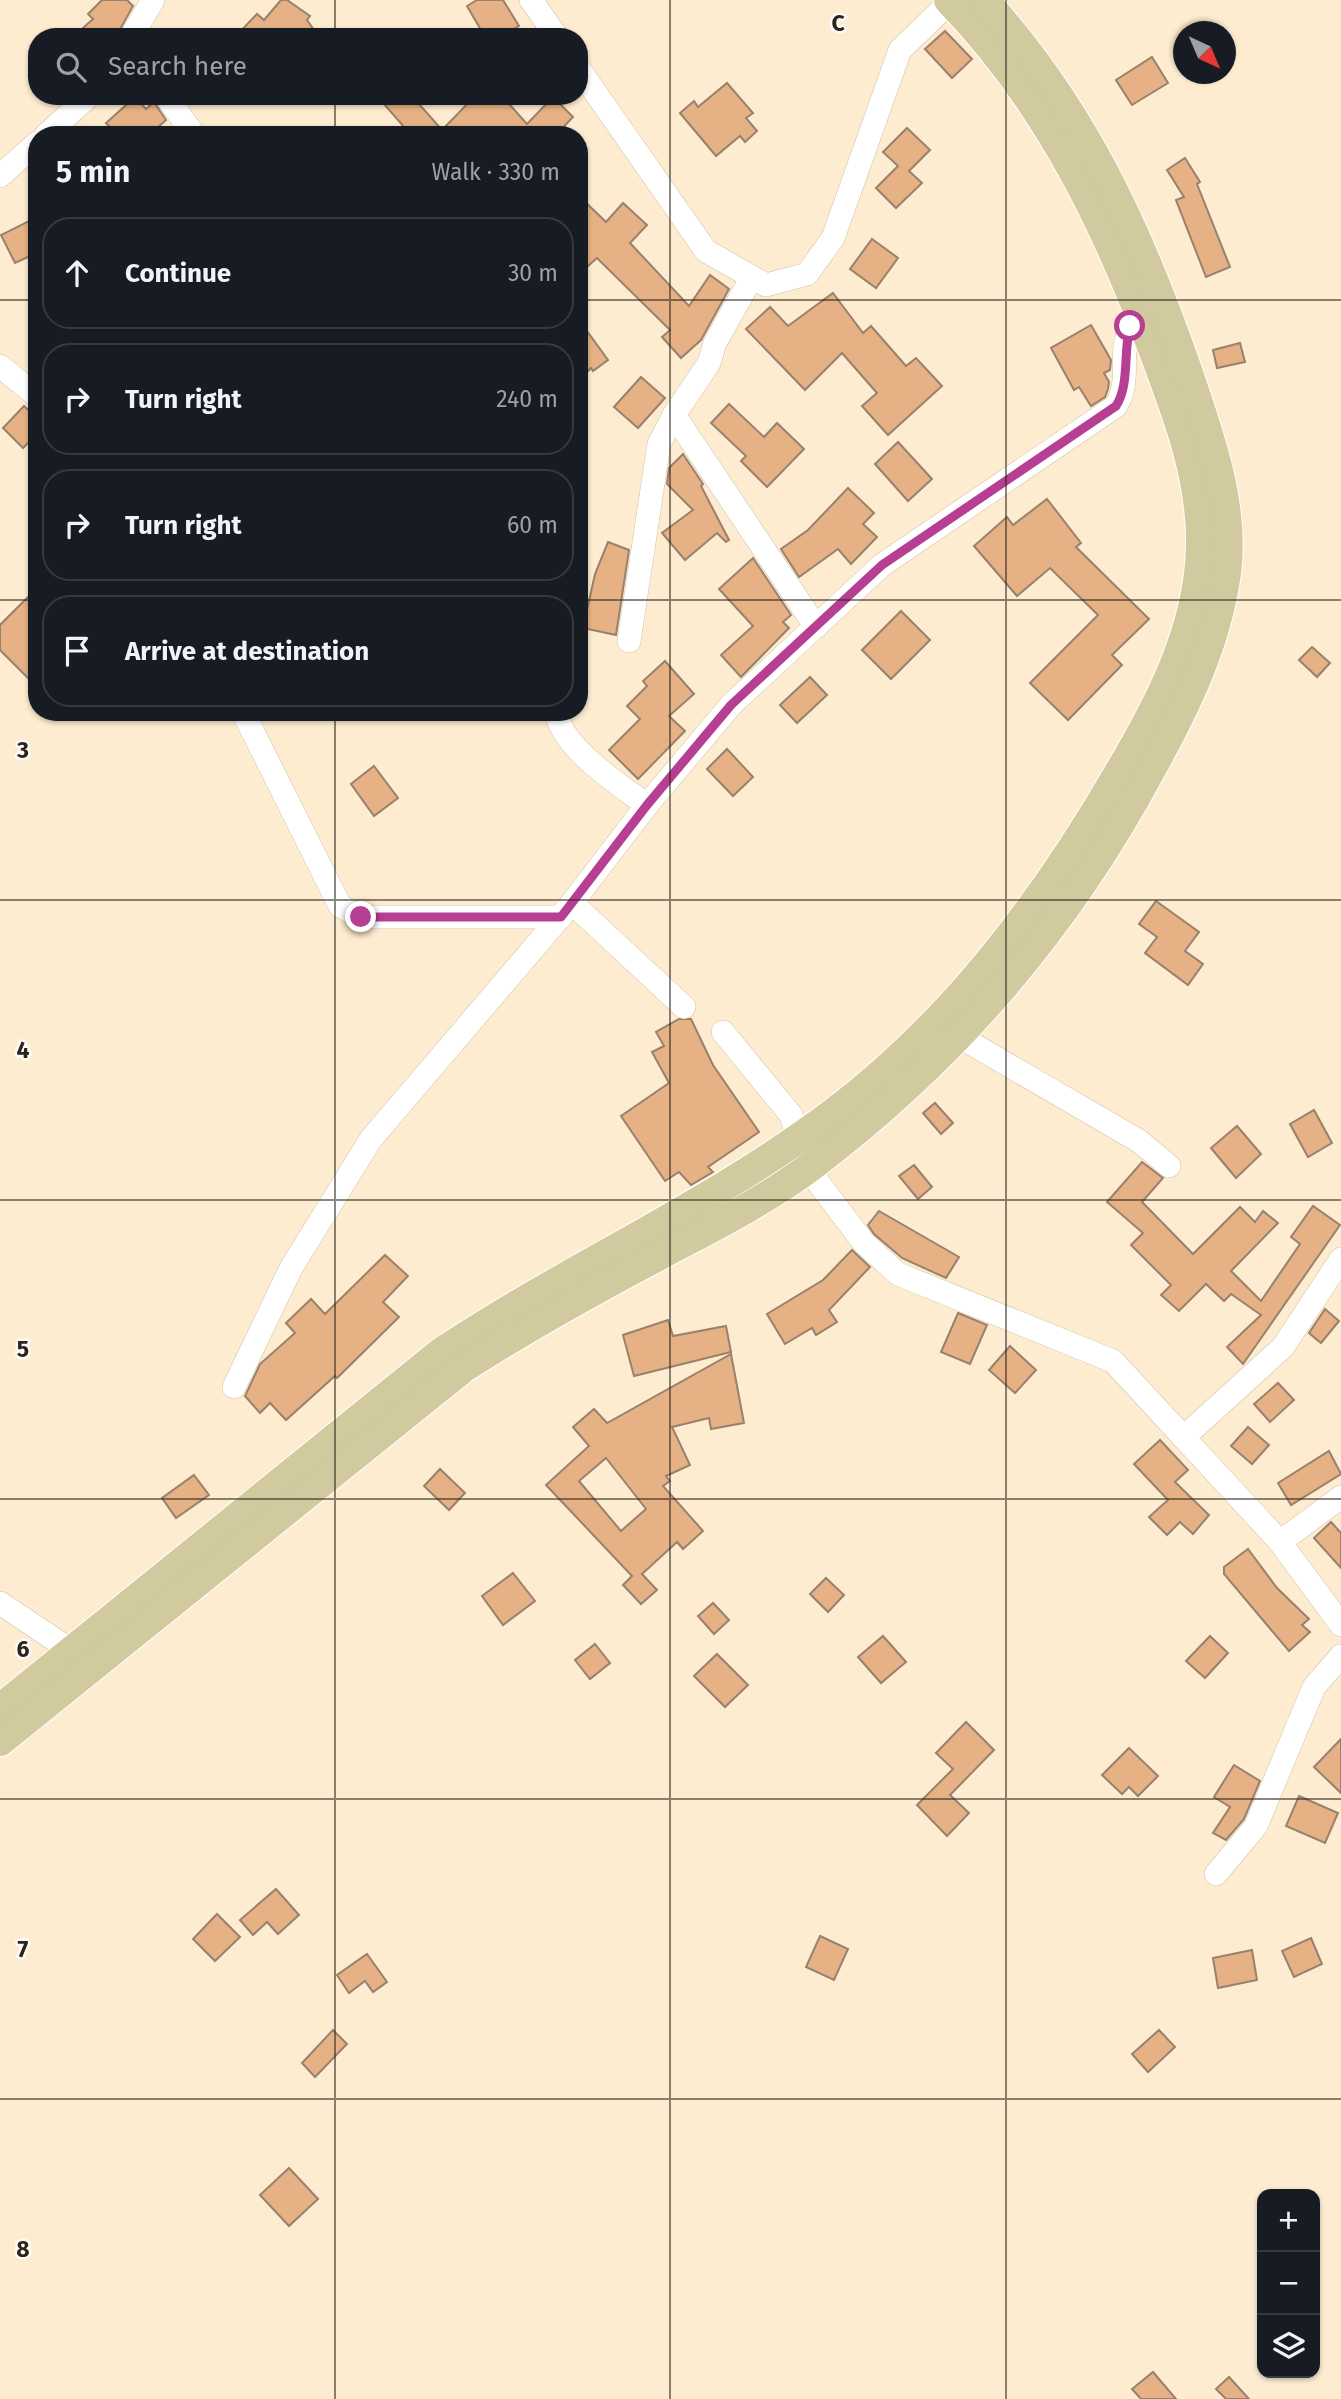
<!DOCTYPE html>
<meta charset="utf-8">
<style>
:root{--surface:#171b24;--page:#242831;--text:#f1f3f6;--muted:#9ea1a6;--line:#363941}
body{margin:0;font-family:"Fira Sans",sans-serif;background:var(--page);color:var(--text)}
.controls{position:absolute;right:21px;bottom:21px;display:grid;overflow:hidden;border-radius:14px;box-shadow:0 2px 5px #0004}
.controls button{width:63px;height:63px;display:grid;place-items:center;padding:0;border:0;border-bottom:2px solid var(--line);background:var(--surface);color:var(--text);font:35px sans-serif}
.compass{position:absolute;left:1173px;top:21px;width:63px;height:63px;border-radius:50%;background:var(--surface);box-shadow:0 2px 5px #0004;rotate:136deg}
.stop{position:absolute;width:21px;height:21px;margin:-16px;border:5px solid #b63e93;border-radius:50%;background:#fff}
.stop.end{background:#b63e93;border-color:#fff;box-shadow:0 2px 7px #0008}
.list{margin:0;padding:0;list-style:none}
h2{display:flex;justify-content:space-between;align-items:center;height:91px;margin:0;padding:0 28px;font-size:30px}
h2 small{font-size:23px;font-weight:400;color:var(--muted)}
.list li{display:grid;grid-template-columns:46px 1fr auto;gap:21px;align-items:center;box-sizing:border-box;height:112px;margin:0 14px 14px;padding:0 14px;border:2px solid var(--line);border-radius:28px}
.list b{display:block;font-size:26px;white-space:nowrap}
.list em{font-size:23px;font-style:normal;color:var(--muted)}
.icon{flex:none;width:38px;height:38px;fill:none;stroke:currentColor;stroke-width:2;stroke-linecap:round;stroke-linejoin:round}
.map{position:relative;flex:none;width:1341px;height:2399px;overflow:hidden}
.search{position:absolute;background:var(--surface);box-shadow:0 2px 5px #0004;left:28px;top:28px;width:560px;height:77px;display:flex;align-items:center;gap:18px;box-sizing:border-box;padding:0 24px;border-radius:28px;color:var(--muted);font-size:26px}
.panel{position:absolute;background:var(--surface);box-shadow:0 2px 5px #0004;left:28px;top:126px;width:560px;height:595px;border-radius:28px}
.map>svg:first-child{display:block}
.building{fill:#e6b184;stroke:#98816d;stroke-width:2;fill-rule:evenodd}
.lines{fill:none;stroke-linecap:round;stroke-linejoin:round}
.minor-casing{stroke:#d2c2a7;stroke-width:24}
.major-casing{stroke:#fff;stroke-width:32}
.minor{stroke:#fff;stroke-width:23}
.major{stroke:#d1ca9e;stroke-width:30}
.route{stroke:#b63e93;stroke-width:9}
.grid{fill:none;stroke:#2b251b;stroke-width:2;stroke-opacity:0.55}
.grid-label{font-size:23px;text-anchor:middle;font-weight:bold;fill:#2b251b;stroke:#fefbf6;stroke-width:5;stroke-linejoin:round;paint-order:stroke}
</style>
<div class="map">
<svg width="1341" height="2399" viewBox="0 0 1341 2399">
<rect width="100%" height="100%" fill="#fdecd0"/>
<g class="building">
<path d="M102,0h25l6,6 -15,27 -4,4h-41l20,-18 -5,-5z"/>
<path d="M281,0h6l23,16 -3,4 12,17h-84l22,-23 7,6z"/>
<path d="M477,0h26l16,26 -7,4 7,7h-34l-18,-31z"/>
<path d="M945,31l27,28 -20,19 -27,-29z"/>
<path d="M1152,57l16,26 -36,22 -16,-25z"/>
<path d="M727,83l26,30 -7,5 11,13 -12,11 -5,-6 -24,20 -36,-43 14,-12 4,6z"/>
<path d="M377,96h35l30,34 33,-34h27l25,28 26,-27 20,20 -17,18h-145z"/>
<path d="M135,97l11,12 8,-7 12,18 -17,15h-32l-11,-12z"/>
<path d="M907,128l23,22 -21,21 13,12 -26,25 -20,-20 22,-22 -15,-14z"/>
<path d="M1185,158l15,24 -3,2 33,83 -24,10 -30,-77 8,-3 -17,-27z"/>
<path d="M579,196l27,26 17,-19 24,22 -17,18 59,63 21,-31 19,14 -28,51 -20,18 -19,-21 8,-7 -73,-72 -18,16z"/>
<path d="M37,217v36l-22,10 -14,-28z"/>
<path d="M872,239l26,19 -22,30 -26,-19z"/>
<path d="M833,293l30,40 8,-7 35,40 10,-8 26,28 -54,49 -26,-29 15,-13 -35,-40 -37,37 -59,-61 24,-22 18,19z"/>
<path d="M579,320l29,40 -15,11 -2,-3 -12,12z"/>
<path d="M1091,325l20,35 -1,10 -6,3 5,9 -1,7 -3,8 -14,9 -12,-19 -5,3 -23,-42z"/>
<path d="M1240,343l5,19 -28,6 -4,-18z"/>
<path d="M641,377l24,21 -27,30 -24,-21z"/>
<path d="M729,404l35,33 13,-14 27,26 -37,38 -26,-26 5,-5 -35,-33z"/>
<path d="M24,406l13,12v16l-14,14 -20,-20z"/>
<path d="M898,442l34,37 -24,22 -33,-37z"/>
<path d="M683,454l20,30 -2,2 28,54 -3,2 -9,-9 -32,27 -23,-27 31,-23 -26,-26 2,-16z"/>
<path d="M848,488l26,25 -11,11 14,13 -26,27 -13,-15 -39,28 -18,-28 27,-19z"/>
<path d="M1047,499l34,44 -5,4 73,72 -37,36 10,10 -54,55 -38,-37 68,-68 -48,-47 -33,28 -43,-50 33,-29 6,8z"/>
<path d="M608,542l21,8 -13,85 -33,-7 12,-54z"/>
<path d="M753,558l38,57 -8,7 6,6 -48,49 -20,-22 32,-29 -34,-37z"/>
<path d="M37,588v99l-37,-37v-25z"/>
<path d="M901,611l29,29 -39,39 -29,-29z"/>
<path d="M1312,647l18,16 -13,14 -18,-17z"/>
<path d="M665,661l29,33 -25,22 16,15 -47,48 -29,-29 31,-31 -13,-13 20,-20 -4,-5z"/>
<path d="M810,677l17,18 -30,28 -17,-18z"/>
<path d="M727,749l26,28 -20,19 -26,-27z"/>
<path d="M374,766l24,32 -24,18 -23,-32z"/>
<path d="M1156,901l43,31 -14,19 18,13 -15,21 -43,-32 12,-16 -18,-13z"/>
<path d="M679,1019h12l22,46 46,67 -51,35 5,5 -22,13 -12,-13 -14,9 -44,-65 48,-33 -17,-31 12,-6 -8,-14z"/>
<path d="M935,1103l18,20 -12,11 -18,-21z"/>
<path d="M1314,1110l18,33 -24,14 -18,-33z"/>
<path d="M1237,1126l24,28 -25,24 -25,-30z"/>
<path d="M1142,1162l21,16 -21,24 51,52 47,-47 15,15 8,-11 15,12 -47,48 30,30 39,-57 -9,-7 22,-31 27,19 -97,139 -16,-17 34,-32 -30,-21 -7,7 -18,-17 -27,27 -18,-16 10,-10 -40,-40 12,-12 -36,-31z"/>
<path d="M914,1165l18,22 -14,12 -19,-23z"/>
<path d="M879,1211l80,46 -13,21 -44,-20 -28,-24 -6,-9z"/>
<path d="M852,1250l18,17 -41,43 8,12 -21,13 -4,-7 -27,16 -18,-30 56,-34z"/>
<path d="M385,1255l23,21 -25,26 16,15 -62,61 -2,-2 -49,44 -16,-17 -10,10 -15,-17 15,-32 35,-31 -9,-10 25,-24 14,15z"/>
<path d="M1325,1309l14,12 -18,22 -12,-10z"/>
<path d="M958,1313l29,12 -17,39 -29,-12z"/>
<path d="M668,1320l5,16 53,-10 5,26 -97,24 -11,-41z"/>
<path d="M1010,1346l26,24 -21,23 -26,-23z"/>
<path d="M731,1354l13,69 -33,6 -2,-11 -37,9 18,38 -24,11 4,5 -7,5 40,45 -20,18 -6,-7 -35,32 15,16 -16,14 -18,-19 9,-9 -86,-91 43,-39 -16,-19 21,-18 13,14zM606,1458l40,51 -25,22 -42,-50z"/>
<path d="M1278,1383l16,17 -24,22 -16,-18z"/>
<path d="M1248,1427l21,18 -17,19 -21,-18z"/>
<path d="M1160,1440l28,30 -13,12 34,33 -16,19 -13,-12 -13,13 -18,-18 19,-17 -34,-36z"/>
<path d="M1329,1451l12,23 -50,31 -13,-22z"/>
<path d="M440,1469l25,24 -16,17 -25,-24z"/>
<path d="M194,1475l15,20 -33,23 -14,-20z"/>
<path d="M1331,1522l10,11v35l-27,-30z"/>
<path d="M1248,1549l29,39 32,31 -7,6 8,7 -21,19 -65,-77v-7z"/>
<path d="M513,1573l22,28 -32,24 -21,-29z"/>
<path d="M826,1578l18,17 -16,17 -18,-18z"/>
<path d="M713,1603l16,17 -15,14 -16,-18z"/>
<path d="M883,1636l23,26 -25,21 -23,-26z"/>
<path d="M1210,1636l18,17 -23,25 -19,-17z"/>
<path d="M595,1644l15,19 -20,16 -15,-19z"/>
<path d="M717,1654l31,31 -23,22 -31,-31z"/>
<path d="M966,1722l28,28 -44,45 19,18 -22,23 -30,-31 36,-36 -17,-16z"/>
<path d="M1341,1739v54l-27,-26z"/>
<path d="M1129,1748l29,28 -20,20 -9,-9 -7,7 -20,-19z"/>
<path d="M1234,1765l26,16 -16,38 -18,21 -13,-7 17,-26 -16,-10z"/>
<path d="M1299,1796l39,17 -13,30 -39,-17z"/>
<path d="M276,1889l23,26 -21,19 -11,-12 -14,13 -13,-15z"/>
<path d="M217,1914l23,23 -25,24 -22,-22z"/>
<path d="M820,1936l28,13 -14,31 -28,-13z"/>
<path d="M1311,1938l11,26 -28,13 -12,-26z"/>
<path d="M1252,1950l5,30 -39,8 -5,-30z"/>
<path d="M367,1954l20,28 -14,10 -8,-11 -16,12 -12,-18z"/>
<path d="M333,2030l14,14 -32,33 -13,-14z"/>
<path d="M1159,2030l16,17 -27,25 -16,-18z"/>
<path d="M289,2168l29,31 -29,27 -29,-31z"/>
<path d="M1153,2372l23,27h-35l-9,-10z"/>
<path d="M1229,2377l20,22h-23l-10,-10z"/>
</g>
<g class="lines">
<defs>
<g id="minor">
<path d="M531,0l26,37"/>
<path d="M131,37l22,-37"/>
<path d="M579,69l127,182 60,34 41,-11 26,-36 67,-188 52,-50"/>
<path d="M166,96l28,39"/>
<path d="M46,135l43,-39"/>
<path d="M0,176l37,-33"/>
<path d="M0,366l37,30"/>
<path d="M674,415l142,212"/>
<path d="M629,641l30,-197 15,-29 35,-52 6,-20 37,-66"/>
<path d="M243,712l97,194 21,11h200"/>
<path d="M557,712c2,34 64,74 90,93"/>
<path d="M572,903l112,104"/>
<path d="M723,1032l68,83 17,54 56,74 34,31 215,87 167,181 61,83"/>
<path d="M960,1037l179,104 30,25"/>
<path d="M234,1387l57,-119 80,-129 201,-236 75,-98 84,-100 151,-140 234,-159c21,-33 -10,-76 36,-95"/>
<path d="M1184,1437l99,-90 58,-88"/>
<path d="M1280,1542l61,-45"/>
<path d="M0,1603l85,57"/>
<path d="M1216,1874l40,-48 58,-139 27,-31"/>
</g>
<g id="major">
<path d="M0,1709l442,-357c128,-85 270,-147 393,-240 118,-90 208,-209 282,-336 42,-70 83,-148 84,-231 1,-66 -22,-127 -45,-188 -48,-131 -109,-256 -207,-357"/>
<path d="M0,1741l463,-373c62,-40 127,-76 193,-111 52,-28 106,-54 154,-90 142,-107 256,-239 340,-396 35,-63 66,-126 76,-198 9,-68 -17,-137 -38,-200 -49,-141 -103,-261 -204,-373"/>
</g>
</defs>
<use href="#minor" class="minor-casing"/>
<use href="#major" class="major-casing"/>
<use href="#minor" class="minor"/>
<use href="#major" class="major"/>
</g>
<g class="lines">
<path class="route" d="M361,917h200l86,-112 84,-100 151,-140 234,-159c14,-22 7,-54 14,-80"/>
</g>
<path class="grid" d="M335,0v37M670,0v2399M1006,0v2399M335,96v39M0,300h37M579,300h762M0,600h37M579,600h762M335,712v1687M0,900h1341M0,1200h1341M0,1499h1341M0,1799h1341M0,2099h1341"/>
<g class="grid-label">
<text x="838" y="31">C</text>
<text x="23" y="758">3</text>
<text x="23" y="1058">4</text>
<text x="23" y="1357">5</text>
<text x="23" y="1657">6</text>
<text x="23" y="1957">7</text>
<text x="23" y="2257">8</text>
</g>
</svg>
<div class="controls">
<button>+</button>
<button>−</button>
<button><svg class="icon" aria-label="layers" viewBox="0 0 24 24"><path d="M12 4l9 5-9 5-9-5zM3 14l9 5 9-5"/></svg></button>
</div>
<svg class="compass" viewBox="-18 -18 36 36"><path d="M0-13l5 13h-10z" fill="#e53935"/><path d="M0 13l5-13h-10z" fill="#9ea1a6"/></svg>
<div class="stop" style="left:1130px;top:326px"></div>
<div class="stop end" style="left:361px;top:917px"></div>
<div class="search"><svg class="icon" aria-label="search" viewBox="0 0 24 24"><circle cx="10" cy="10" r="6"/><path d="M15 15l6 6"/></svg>Search here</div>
<section class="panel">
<h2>5 min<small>Walk · 330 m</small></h2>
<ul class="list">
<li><svg class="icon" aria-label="ahead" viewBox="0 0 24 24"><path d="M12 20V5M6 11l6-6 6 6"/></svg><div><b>Continue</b></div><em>30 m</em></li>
<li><svg class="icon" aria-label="right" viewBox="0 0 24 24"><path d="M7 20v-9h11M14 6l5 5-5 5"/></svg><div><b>Turn right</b></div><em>240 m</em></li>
<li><svg class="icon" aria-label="right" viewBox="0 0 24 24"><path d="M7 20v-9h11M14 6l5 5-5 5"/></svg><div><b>Turn right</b></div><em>60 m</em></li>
<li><svg class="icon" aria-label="arrive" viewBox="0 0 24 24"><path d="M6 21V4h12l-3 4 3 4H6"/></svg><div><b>Arrive at destination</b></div></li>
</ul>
</section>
</div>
